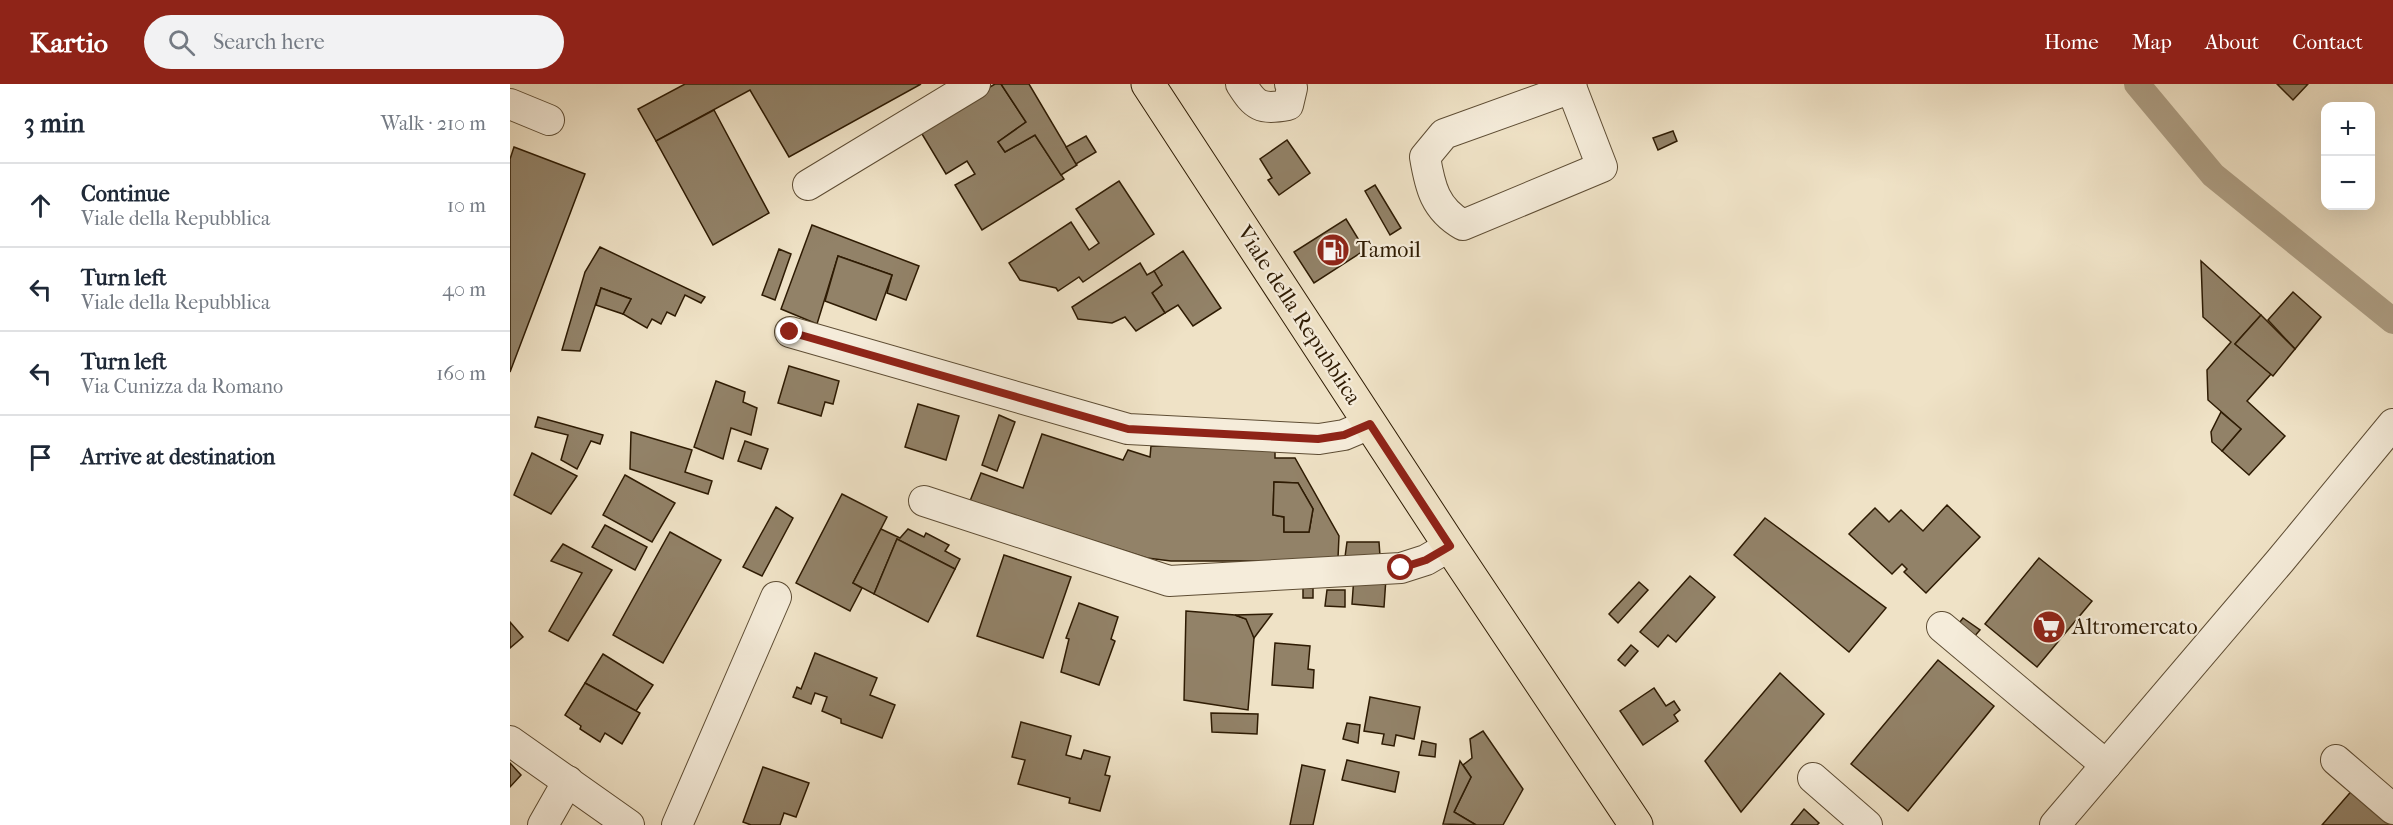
<!DOCTYPE html>
<meta charset="utf-8">
<style>
:root{--surface:#fff;--page:#f2f2f3;--text:#1f2937;--muted:#747a83;--line:#e0e1e3;--accent:#8f2418}
body{margin:0;font-family:"IM FELL French Canon",serif;background:var(--page);color:var(--text)}
.controls{position:absolute;right:18px;top:18px;display:grid;overflow:hidden;border-radius:12px;box-shadow:0 6px 24px #0002}
.controls button{width:54px;height:54px;display:grid;place-items:center;padding:0;border:0;border-bottom:2px solid var(--line);background:var(--surface);color:var(--text);font:30px sans-serif}
.stop{position:absolute;width:18px;height:18px;margin:-14px;border:4px solid #8f2418;border-radius:50%;background:#fff}
.stop.end{background:#8f2418;border-color:#fff;box-shadow:0 2px 6px #0008}
.list{margin:0;padding:0;list-style:none}
h2{display:flex;justify-content:space-between;align-items:center;height:78px;margin:0;padding:0 24px;font-size:26px}
h2 small{font-size:20px;font-weight:400;color:var(--muted)}
.list li{display:grid;grid-template-columns:39px 1fr auto;gap:18px;align-items:center;box-sizing:border-box;height:84px;padding:0 24px;border-top:2px solid var(--line)}
.list b{display:block;font-size:22px;white-space:nowrap}
.list p{margin:0;font-size:20px;white-space:nowrap;color:var(--muted)}
.list em{font-size:20px;font-style:normal;color:var(--muted)}
.icon{flex:none;width:33px;height:33px;fill:none;stroke:currentColor;stroke-width:2;stroke-linecap:round;stroke-linejoin:round}
.map{position:relative;flex:none;width:1883px;height:741px;overflow:hidden}
header{display:flex;align-items:center;gap:36px;box-sizing:border-box;height:84px;padding:0 30px;background:var(--accent);color:#fff}
header strong{font-size:28px}
nav{display:flex;gap:33px;margin-inline-start:auto;font-size:21px}
.search{width:420px;height:54px;background:var(--page);display:flex;align-items:center;gap:15px;box-sizing:border-box;padding:0 21px;border-radius:33px;color:var(--muted);font-size:22px}
main{display:flex}
aside{flex:1;background:var(--surface)}
.map>svg:first-child{display:block}
.lines{fill:none;stroke-linecap:round;stroke-linejoin:round}
.canal{stroke:#ad9e84;stroke-width:26}
.building{fill:#928268;stroke:#2e1b03;stroke-width:1.5;fill-rule:evenodd}
.minor-casing{stroke:#5e4d34;stroke-width:32}
.major-casing{stroke:#2e1b03;stroke-width:35}
.minor{stroke:#f5ecda;stroke-width:30}
.major{stroke:#efe2c6;stroke-width:33}
.route{stroke:#8f2418;stroke-width:8}
.labels{text-anchor:middle;dominant-baseline:central;stroke-width:4.5;stroke-linejoin:round;paint-order:stroke}
.poi-label{font-size:22px;fill:#2e1b03;stroke:#f5ecda;text-anchor:start}
.street-label{font-size:22px;fill:#2e1b03;stroke:#f5ecda}
</style>
<header>
<strong>Kartio</strong>
<div class="search"><svg class="icon" aria-label="search" viewBox="0 0 24 24"><circle cx="10" cy="10" r="6"/><path d="M15 15l6 6"/></svg>Search here</div>
<nav><a>Home</a><a>Map</a><a>About</a><a>Contact</a></nav>
</header>
<main>
<aside>
<h2>3 min<small>Walk · 210 m</small></h2>
<ul class="list">
<li><svg class="icon" aria-label="ahead" viewBox="0 0 24 24"><path d="M12 20V5M6 11l6-6 6 6"/></svg><div><b>Continue</b><p>Viale della Repubblica</p></div><em>10 m</em></li>
<li><svg class="icon" aria-label="left" viewBox="0 0 24 24"><path d="M17 20v-9H6M10 6l-5 5 5 5"/></svg><div><b>Turn left</b><p>Viale della Repubblica</p></div><em>40 m</em></li>
<li><svg class="icon" aria-label="left" viewBox="0 0 24 24"><path d="M17 20v-9H6M10 6l-5 5 5 5"/></svg><div><b>Turn left</b><p>Via Cunizza da Romano</p></div><em>160 m</em></li>
<li><svg class="icon" aria-label="arrive" viewBox="0 0 24 24"><path d="M6 21V4h12l-3 4 3 4H6"/></svg><div><b>Arrive at destination</b></div></li>
</ul>
</aside>
<div class="map">
<svg width="1883" height="741" viewBox="0 0 1883 741">
<rect width="100%" height="100%" fill="#efe2c6"/>
<filter id="stains"><feTurbulence type="fractalNoise" baseFrequency=".00333" numOctaves="4"/><feColorMatrix values="0 0 0 0 .2 0 0 0 0 .09 0 0 0 0 .02 0 0 0 .5 -.17"/></filter>
<radialGradient id="worn" r=".72"><stop offset=".6" stop-color="#630" stop-opacity="0"/><stop offset="1" stop-color="#630" stop-opacity=".3"/></radialGradient>
<g class="lines">
<path class="canal" d="M1627,0l76,91 180,146"/>
</g>
<g class="building">
<path d="M175,0h236l-132,73 -39,-67 -94,51 -18,-32z"/>
<path d="M485,0h6l25,38 -28,20 7,10 30,-17 29,44 -82,51 -27,-45 20,-11 -8,-13 -21,13 -27,-45z"/>
<path d="M491,0h28l48,81 -16,10 -26,-40 -30,17 -7,-10 28,-20z"/>
<path d="M1767,0h31l-15,16z"/>
<path d="M204,26l55,103 -56,32 -57,-104z"/>
<path d="M1163,47l4,10 -19,9 -5,-12z"/>
<path d="M576,52l10,16 -20,12 -10,-17z"/>
<path d="M777,56l23,33 -31,22 -11,-15 4,-2 -12,-19z"/>
<path d="M4,63l71,27 -75,198v-213z"/>
<path d="M609,97l35,53 -71,48 -4,-5 -21,14 -2,-3 -36,-8 -11,-17 62,-41 18,28 10,-7 -23,-34z"/>
<path d="M865,101l26,43 -11,7 -25,-44z"/>
<path d="M836,135l19,31 -51,33 -20,-31z"/>
<path d="M302,141l107,41 -13,34 -19,-7 5,-18 -54,-19 -21,68 -36,-15z"/>
<path d="M90,163l105,50 -4,6 -16,-8 -10,21 -8,-4 -6,12 -9,-5 -5,9 -24,-14 8,-15 -30,-11 -21,63 -18,-1 23,-78z"/>
<path d="M269,165l12,5 -16,46 -13,-5z"/>
<path d="M673,167l38,57 -28,18 -15,-21 -13,8 -13,-20 10,-8 -8,-14z"/>
<path d="M328,172l54,19 -16,45 -51,-19z"/>
<path d="M1691,177l60,54 -26,29 36,30 -24,27 38,35 -36,39 -27,-24 19,-22 -33,-29 -1,-30 24,-28 -28,-25z"/>
<path d="M630,179l7,12 7,-4 8,14 -10,8 13,20 -29,18 -11,-14 -13,6 -34,-4 -6,-12z"/>
<path d="M91,204l30,11 -8,15 -27,-9z"/>
<path d="M1783,208l28,25 -26,32 -27,-29z"/>
<path d="M1751,231l34,34 -22,27 -38,-32z"/>
<path d="M279,282l50,15 -6,23 -8,-2 -4,14 -43,-13z"/>
<path d="M206,297l29,11 -2,10 14,6 -6,27 -20,-7 -8,31 -29,-12z"/>
<path d="M408,320l41,12 -13,44 -41,-13z"/>
<path d="M1711,328l20,17 -19,22 -10,-9 -1,-10z"/>
<path d="M489,331l16,7 -18,49 -15,-6z"/>
<path d="M28,333l65,18 -3,9 -9,-3 -14,28 -16,-9 7,-25 -33,-8z"/>
<path d="M121,348l61,18 -7,22 27,9 -4,13 -78,-25z"/>
<path d="M532,350l81,26 5,-10 22,7 1,-11 124,2v10h20l44,78 -1,22 -58,3h-109l-24,-3 -177,-57 11,-28 42,15zM764,398l24,1 15,26 -4,23h-25v-15l-11,-2z"/>
<path d="M235,357l23,8 -7,20 -23,-8z"/>
<path d="M22,369l45,23 -26,38 -37,-19z"/>
<path d="M115,391l50,28 -23,39 -49,-27z"/>
<path d="M764,398l24,1 15,26 -4,23h-25v-15l-11,-2z"/>
<path d="M332,410l45,23 -34,66 9,5 -12,23 -54,-28z"/>
<path d="M1437,421l33,32 -54,56 -22,-21 3,-3 -5,-5 -10,10 -43,-40 26,-26 14,14 12,-12 22,21z"/>
<path d="M266,423l17,11 -31,58 -19,-9z"/>
<path d="M1255,434l121,90 -37,44 -115,-97z"/>
<path d="M95,441l42,22 -12,23 -43,-23z"/>
<path d="M371,445l19,9 8,-9 16,8 2,-4 23,12 -4,6 15,8 -5,10 -58,-30 -23,55 -21,-11z"/>
<path d="M160,448l51,28 -58,103 -50,-28z"/>
<path d="M387,455l58,30 -27,53 -54,-28z"/>
<path d="M837,458h32l1,14 -35,1z"/>
<path d="M53,460l49,26 -44,71 -19,-10 33,-58 -31,-12z"/>
<path d="M494,471l67,22 -28,81 -66,-22z"/>
<path d="M1529,474l53,43 -55,66 -52,-43z"/>
<path d="M844,492l32,2 -2,29 -32,-3z"/>
<path d="M1180,492l25,21 -39,45 -8,-7 -10,12 -18,-15z"/>
<path d="M1129,498l9,8 -30,33 -9,-9z"/>
<rect x="793" y="500" width="10" height="14"/>
<path d="M817,506h18v17l-20,-1z"/>
<path d="M569,519l39,14 -7,22 4,2 -16,44 -38,-13 8,-33 -3,-1z"/>
<path d="M676,527l49,4 11,4 5,9 3,10 -6,72 -64,-10z"/>
<path d="M762,530l-18,24 -8,-19 -11,-4z"/>
<path d="M1453,534l17,12 -7,8 -17,-11z"/>
<path d="M0,538l13,15 -13,11z"/>
<path d="M765,559l35,3 -2,23 6,1 -1,18 -41,-3z"/>
<path d="M1121,561l7,6 -13,15 -7,-6z"/>
<path d="M305,569l62,25 -7,17 25,10 -13,33 -41,-15v-4l-19,-8 5,-14 -12,-4 -4,11 -18,-7 4,-10 4,2z"/>
<path d="M93,570l50,31 -17,26 -51,-28z"/>
<path d="M1428,576l56,46 -86,105 -57,-47z"/>
<path d="M1270,589l44,41 -83,98 -36,-51z"/>
<path d="M75,599l55,30 -18,31 -17,-11 -5,9 -20,-13 1,-3 -16,-11z"/>
<path d="M1144,604l12,18 8,-5 6,9 -6,5 4,6 -35,24 -23,-34z"/>
<path d="M860,613l50,10 -6,32 -18,-4 -2,11 -12,-2 2,-10 -20,-3z"/>
<path d="M701,629l47,1 -1,20 -45,-2z"/>
<path d="M511,638l50,14 -5,19 15,4 3,-9 26,7 -5,18 5,1 -10,35 -31,-8 1,-5 -52,-14 7,-24 -13,-3z"/>
<path d="M837,639l13,2 -2,18 -15,-4z"/>
<path d="M973,647l40,58 -20,36h-27l-22,-13 17,-35 -8,-12 9,-7 -2,-19z"/>
<path d="M912,657l14,3 -1,13 -16,-2z"/>
<path d="M837,676l52,12 -4,20 -53,-12z"/>
<path d="M950,677l11,16 -17,35 22,13 -33,-1z"/>
<path d="M0,679l11,12 -11,12z"/>
<path d="M792,681l23,5 -12,55h-23z"/>
<path d="M253,683l46,16 -13,34 -12,-4 -4,12h-29l-8,-3z"/>
<path d="M1845,703l38,33v5h-71z"/>
<path d="M1294,725l15,14 -2,2h-26z"/>
</g>
<g class="lines">
<defs>
<g id="minor">
<path d="M731,0c14,22 19,26 47,21l4,-17 -2,-4"/>
<path d="M1060,0l32,83 -139,58c-28,-16 -33,-38 -38,-68l19,-23 128,-46"/>
<path d="M0,20l39,16"/>
<path d="M298,101l167,-101"/>
<path d="M280,248l338,97 191,10 25,-4 26,-11"/>
<path d="M414,417l245,80 232,-13 25,-8 24,-14"/>
<path d="M1432,543l164,138"/>
<path d="M0,657l119,84"/>
<path d="M1826,676l57,49"/>
<path d="M1303,694l54,47"/>
<path d="M33,741l25,-44"/>
<path d="M167,741l99,-228"/>
<path d="M1545,741l225,-264 113,-137"/>
</g>
<path id="major" d="M638,0l302,462 186,279"/>
</defs>
<use href="#minor" class="minor-casing"/>
<use href="#major" class="major-casing"/>
<use href="#minor" class="minor"/>
<use href="#major" class="major"/>
</g>
<g class="lines">
<path class="route" d="M280,248l338,97 190,10 26,-4 26,-11 80,122 -24,14 -25,8"/>
</g>
<defs>
<symbol id="fuel-disc" viewBox="-11 -11 22 22"><circle r="9.5" fill="#8f2418" stroke="#f5ecda"/><path d="M-5.5-6h7V0h2V4h1.3V-2.5L3-4.5l.8-.8L6-3V5H2.5V1h-1V6h-7ZM-4.2-4.7v3.2H.2V-4.7Z" fill="#fff"/></symbol>
<symbol id="supermarket-disc" viewBox="-11 -11 22 22"><circle r="9.5" fill="#8f2418" stroke="#f5ecda"/><path d="M-6-5.5h2.5l.6 2H6L4.5 2H-2.5L-4.4-4H-6ZM-1.5 3.2a1.3 1.3 0 1 0 .1 0ZM3 3.2a1.3 1.3 0 1 0 .1 0Z" fill="#fff"/></symbol>
</defs>
<g fill-rule="evenodd">
<use href="#fuel-disc" x="804" y="147" width="38" height="38"/>
<use href="#supermarket-disc" x="1520" y="524" width="38" height="38"/>
</g>
<g class="labels">
<g class="poi-label">
<text x="846" y="166">Tamoil</text>
<text x="1562" y="543">Altromercato</text>
</g>
<g class="street-label">
<text transform="translate(789 231) rotate(57)">Viale della Repubblica</text>
</g>
</g>
<rect width="100%" height="100%" filter="url(#stains)"/>
<rect width="100%" height="100%" fill="url(#worn)"/>
</svg>
<div class="controls">
<button>+</button>
<button>−</button>
</div>
<div class="stop" style="left:891px;top:484px"></div>
<div class="stop end" style="left:280px;top:248px"></div>
</div>
</main>
